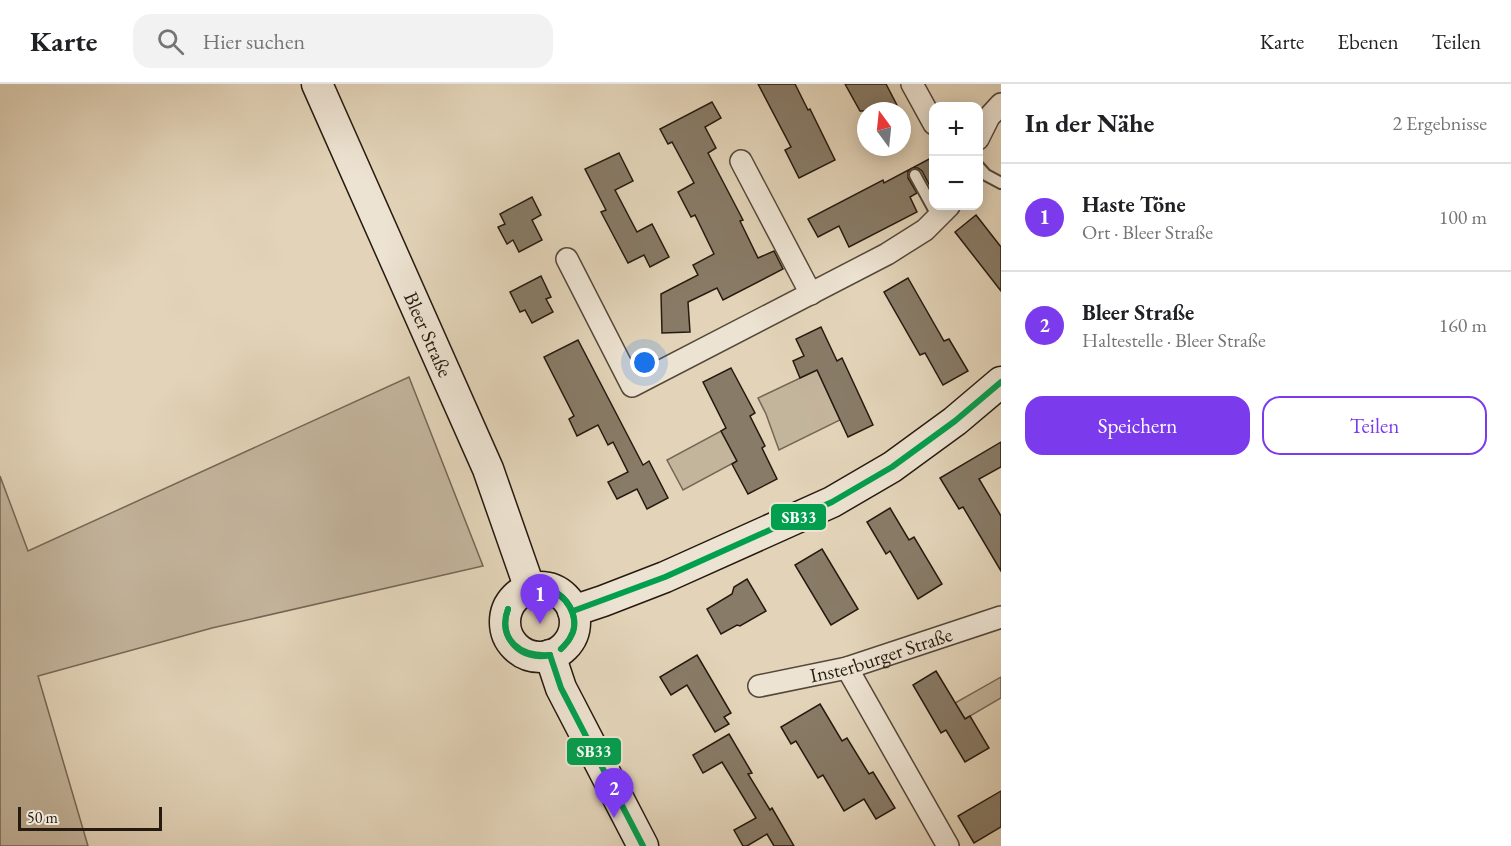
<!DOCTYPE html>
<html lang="de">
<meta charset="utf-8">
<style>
:root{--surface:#fff;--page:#f2f2f2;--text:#202124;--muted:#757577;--line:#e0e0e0;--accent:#7c3aed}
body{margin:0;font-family:"EB Garamond",serif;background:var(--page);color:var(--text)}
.controls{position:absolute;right:18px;top:18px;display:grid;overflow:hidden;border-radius:12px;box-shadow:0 3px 15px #0003}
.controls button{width:54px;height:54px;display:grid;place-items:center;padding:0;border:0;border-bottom:2px solid var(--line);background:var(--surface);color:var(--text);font:30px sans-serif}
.compass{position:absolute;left:857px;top:18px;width:54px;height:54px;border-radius:50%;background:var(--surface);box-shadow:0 3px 15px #0003;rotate:345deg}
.scale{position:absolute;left:18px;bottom:15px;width:144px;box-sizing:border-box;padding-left:6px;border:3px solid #251a0f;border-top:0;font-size:16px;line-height:21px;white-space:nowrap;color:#251a0f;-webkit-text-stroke:4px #ede3d2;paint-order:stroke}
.you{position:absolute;left:645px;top:279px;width:21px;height:21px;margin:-15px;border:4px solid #fff;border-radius:50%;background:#1a73e8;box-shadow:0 0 0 9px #1a73e833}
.badge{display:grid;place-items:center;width:39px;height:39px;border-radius:50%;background:var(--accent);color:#fff;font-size:20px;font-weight:700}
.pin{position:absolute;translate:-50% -50px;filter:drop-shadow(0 2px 3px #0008)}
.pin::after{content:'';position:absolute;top:32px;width:21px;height:18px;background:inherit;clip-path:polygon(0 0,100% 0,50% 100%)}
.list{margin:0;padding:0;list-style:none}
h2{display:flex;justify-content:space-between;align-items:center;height:78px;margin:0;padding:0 24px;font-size:26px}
h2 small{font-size:20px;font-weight:400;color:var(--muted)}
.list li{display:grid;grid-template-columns:39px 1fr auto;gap:18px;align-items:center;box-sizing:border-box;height:108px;padding:0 24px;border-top:2px solid var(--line)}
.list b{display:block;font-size:22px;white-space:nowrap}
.list p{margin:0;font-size:20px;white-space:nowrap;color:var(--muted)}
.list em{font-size:20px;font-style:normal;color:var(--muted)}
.actions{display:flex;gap:12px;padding:18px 24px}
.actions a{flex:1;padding:14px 0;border:2px solid var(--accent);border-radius:18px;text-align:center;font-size:21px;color:var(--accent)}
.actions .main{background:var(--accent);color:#fff}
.icon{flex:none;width:33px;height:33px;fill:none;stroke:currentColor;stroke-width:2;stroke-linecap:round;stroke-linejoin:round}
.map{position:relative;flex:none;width:1001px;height:762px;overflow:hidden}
header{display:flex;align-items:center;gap:36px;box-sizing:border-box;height:84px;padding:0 30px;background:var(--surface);border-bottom:2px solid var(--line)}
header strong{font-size:28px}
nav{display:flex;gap:33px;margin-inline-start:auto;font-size:21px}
.search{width:420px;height:54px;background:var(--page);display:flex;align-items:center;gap:15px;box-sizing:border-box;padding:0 21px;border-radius:18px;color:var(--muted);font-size:22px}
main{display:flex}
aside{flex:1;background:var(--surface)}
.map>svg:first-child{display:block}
.green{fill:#c3b49c;stroke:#746756;stroke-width:1.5}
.building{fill:#887b67;stroke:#251a0f;stroke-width:1.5}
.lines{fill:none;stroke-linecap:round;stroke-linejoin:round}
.lane-casing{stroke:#54483a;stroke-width:14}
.street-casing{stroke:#54483a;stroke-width:24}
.secondary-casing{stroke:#251a0f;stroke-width:33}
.lane{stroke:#ede3d2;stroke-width:10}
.street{stroke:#ede3d2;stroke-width:21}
.secondary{stroke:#ede3d2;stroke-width:30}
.bus-1-casing{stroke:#ede3d2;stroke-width:10}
.bus-1{stroke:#029f4e;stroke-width:6}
.labels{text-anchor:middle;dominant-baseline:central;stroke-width:4.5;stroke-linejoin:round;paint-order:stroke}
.street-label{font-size:20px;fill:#251a0f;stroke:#ede3d2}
.line-badge{stroke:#ede3d2;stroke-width:2}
.badge-label{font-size:16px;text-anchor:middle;font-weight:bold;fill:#fff}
</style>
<header>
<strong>Karte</strong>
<div class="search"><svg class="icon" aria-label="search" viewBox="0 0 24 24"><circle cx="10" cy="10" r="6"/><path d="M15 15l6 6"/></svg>Hier suchen</div>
<nav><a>Karte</a><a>Ebenen</a><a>Teilen</a></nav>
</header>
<main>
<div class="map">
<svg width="1001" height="762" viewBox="0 0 1001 762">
<rect width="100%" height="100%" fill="#e3d4b9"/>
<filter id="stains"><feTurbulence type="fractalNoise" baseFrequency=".00333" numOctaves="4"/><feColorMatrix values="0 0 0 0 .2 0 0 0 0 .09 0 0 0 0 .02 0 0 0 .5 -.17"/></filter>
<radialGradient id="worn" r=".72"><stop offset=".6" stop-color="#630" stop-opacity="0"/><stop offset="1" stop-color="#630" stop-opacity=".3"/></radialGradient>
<g class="green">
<path d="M817,286l23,50 -61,30 -13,-36 -8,-16z"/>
<path d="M409,293l74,189 -271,62 -174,48 50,170h-88v-370l28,75z"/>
<path d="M721,347l16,30 -54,29 -16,-30z"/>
<path d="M1001,593v21l-36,21 -10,-16z"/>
</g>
<g class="building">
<path d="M758,0h37l13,26 2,-1 25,51 -36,18 -14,-28 6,-3z"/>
<path d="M845,0h41l14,27h-40z"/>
<path d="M712,18l9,16 -16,9 11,21 -8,5 35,67 -3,1 18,37 16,-7 9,18 -60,31 -6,-12 -29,14 2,30 -28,1 -1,-39 37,-19 -5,-10 21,-11 -19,-39 -4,2 -13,-25 16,-9 -22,-41 -4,2 -8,-15z"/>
<path d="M619,69l14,28 -18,9 22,42 15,-8 17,33 -19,10 -6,-12 -16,8 -27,-51 5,-2 -21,-41z"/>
<path d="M933,73v28l-3,1 -8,-15 -4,-3h-6l-4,4v6l9,15 -7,4 7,15 -68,35 -10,-21 -21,11 -10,-18 75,-39 1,3z"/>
<path d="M532,113l9,18 -9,5 10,20 -23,12 -6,-12 -6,4 -9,-17 7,-3 -5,-10z"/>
<path d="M976,131l25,32v44l-46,-59z"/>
<path d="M541,192l10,21 -5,2 7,13 -21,11 -7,-13 -5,2 -10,-20z"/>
<path d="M908,194l36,63 5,-2 19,32 -25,14 -18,-32 -5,2 -36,-63z"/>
<path d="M821,243l16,34 5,-3 31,67 -25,12 -31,-67 -17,8 -7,-17 11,-5 -8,-17z"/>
<path d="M578,256l65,125 6,-4 19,37 -21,11 -10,-20 -20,10 -9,-17 20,-10 -15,-30 -5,3 -10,-20 -21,11 -8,-17 5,-3 -30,-59z"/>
<path d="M731,284l24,45 -5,3 15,30 -3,2 15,31 -29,15 -16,-30 5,-3 -16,-30 5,-3 -23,-46z"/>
<path d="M1001,358v25l-22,12 22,37v55l-38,-64 -4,2 -19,-31z"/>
<path d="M890,424l19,32 5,-3 28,47 -24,15 -28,-48 -4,3 -19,-32z"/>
<path d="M822,465l36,60 -27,16 -36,-60z"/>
<path d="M747,495l19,32 -26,15 -3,-1 -16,9 -14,-25 25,-15 2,-7z"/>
<path d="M697,571l34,58 -7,4 5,7 -14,8 -28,-47 -16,10 -11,-18z"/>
<path d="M936,587l29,48 5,-3 19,32 -24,14 -19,-32 -5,3 -28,-48z"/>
<path d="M820,620l22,37 5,-3 22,36 4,-2 22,36 -19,11 -12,-20 -20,12 -21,-36 -5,3 -22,-37 -5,3 -10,-17z"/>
<path d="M729,650l23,39 -4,1 22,36 2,-2 22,38h-20l-7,-12 -20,12h-4l-9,-16 22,-12 -34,-56 -19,11 -10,-18z"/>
<path d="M1001,707v36l-27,16 -16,-27z"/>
</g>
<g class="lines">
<defs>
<g id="lane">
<path d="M978,82l8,9 15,8"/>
<path d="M915,91l23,42"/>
</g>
<g id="street">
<path d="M912,0l22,40"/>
<path d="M978,55l11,-22 12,-13"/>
<path d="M741,77l70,133"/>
<path d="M567,175l65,127 255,-132 38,-24 24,-24"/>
<path d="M847,584l101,178"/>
<path id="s1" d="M759,602l88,-18 154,-51"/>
</g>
<g id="secondary">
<path id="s2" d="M317,0l171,385 42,120"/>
<circle cx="540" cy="538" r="35"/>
<path d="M573,527l30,-10 62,-24 167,-75 60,-35 63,-46 46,-39"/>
<path d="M550,571l11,33 82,158"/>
</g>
</defs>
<use href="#lane" class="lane-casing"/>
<use href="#street" class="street-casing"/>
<use href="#secondary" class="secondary-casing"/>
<use href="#lane" class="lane"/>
<use href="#street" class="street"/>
<use href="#secondary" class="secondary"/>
<defs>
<g id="bus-1">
<path d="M544,504c4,1 9,2 13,5 14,9 23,30 13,45 -2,4 -6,8 -9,11"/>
<path d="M544,504c21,4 39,29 26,50 -2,4 -6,8 -9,11"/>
<path d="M508,525c-11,31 13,48 42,46"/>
<path d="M508,525c-11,28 13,53 42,46"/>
<path d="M573,527l92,-34 167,-75 60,-35 63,-46 46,-39"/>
<path d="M550,571l11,33 82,158"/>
</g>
</defs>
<use href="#bus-1" class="bus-1-casing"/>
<use href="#bus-1" class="bus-1"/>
</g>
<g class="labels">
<g class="street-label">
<text stroke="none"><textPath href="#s2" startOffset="274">Bleer Straße</textPath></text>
<text stroke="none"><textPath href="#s1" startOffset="126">Insterburger Straße</textPath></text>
</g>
</g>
<g class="line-badge">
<rect x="770" y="419" width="57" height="28" rx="6" fill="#029f4e"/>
<rect x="566" y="653" width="56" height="29" rx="6" fill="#029f4e"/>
</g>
<g class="badge-label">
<text x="799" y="439">SB33</text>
<text x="594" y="673">SB33</text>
</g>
<rect width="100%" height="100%" filter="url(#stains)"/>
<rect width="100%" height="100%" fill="url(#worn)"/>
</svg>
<div class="controls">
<button>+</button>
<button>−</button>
</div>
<svg class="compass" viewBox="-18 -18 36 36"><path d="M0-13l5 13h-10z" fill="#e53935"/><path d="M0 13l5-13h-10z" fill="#757577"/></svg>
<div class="scale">50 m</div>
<div class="you"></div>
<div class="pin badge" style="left:540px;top:540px">1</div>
<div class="pin badge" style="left:614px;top:734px">2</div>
</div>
<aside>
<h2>In der Nähe<small>2 Ergebnisse</small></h2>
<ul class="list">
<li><span class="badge">1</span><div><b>Haste Töne</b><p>Ort · Bleer Straße</p></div><em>100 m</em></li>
<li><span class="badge">2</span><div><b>Bleer Straße</b><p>Haltestelle · Bleer Straße</p></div><em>160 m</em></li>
</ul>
<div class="actions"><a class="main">Speichern</a><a>Teilen</a></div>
</aside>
</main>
